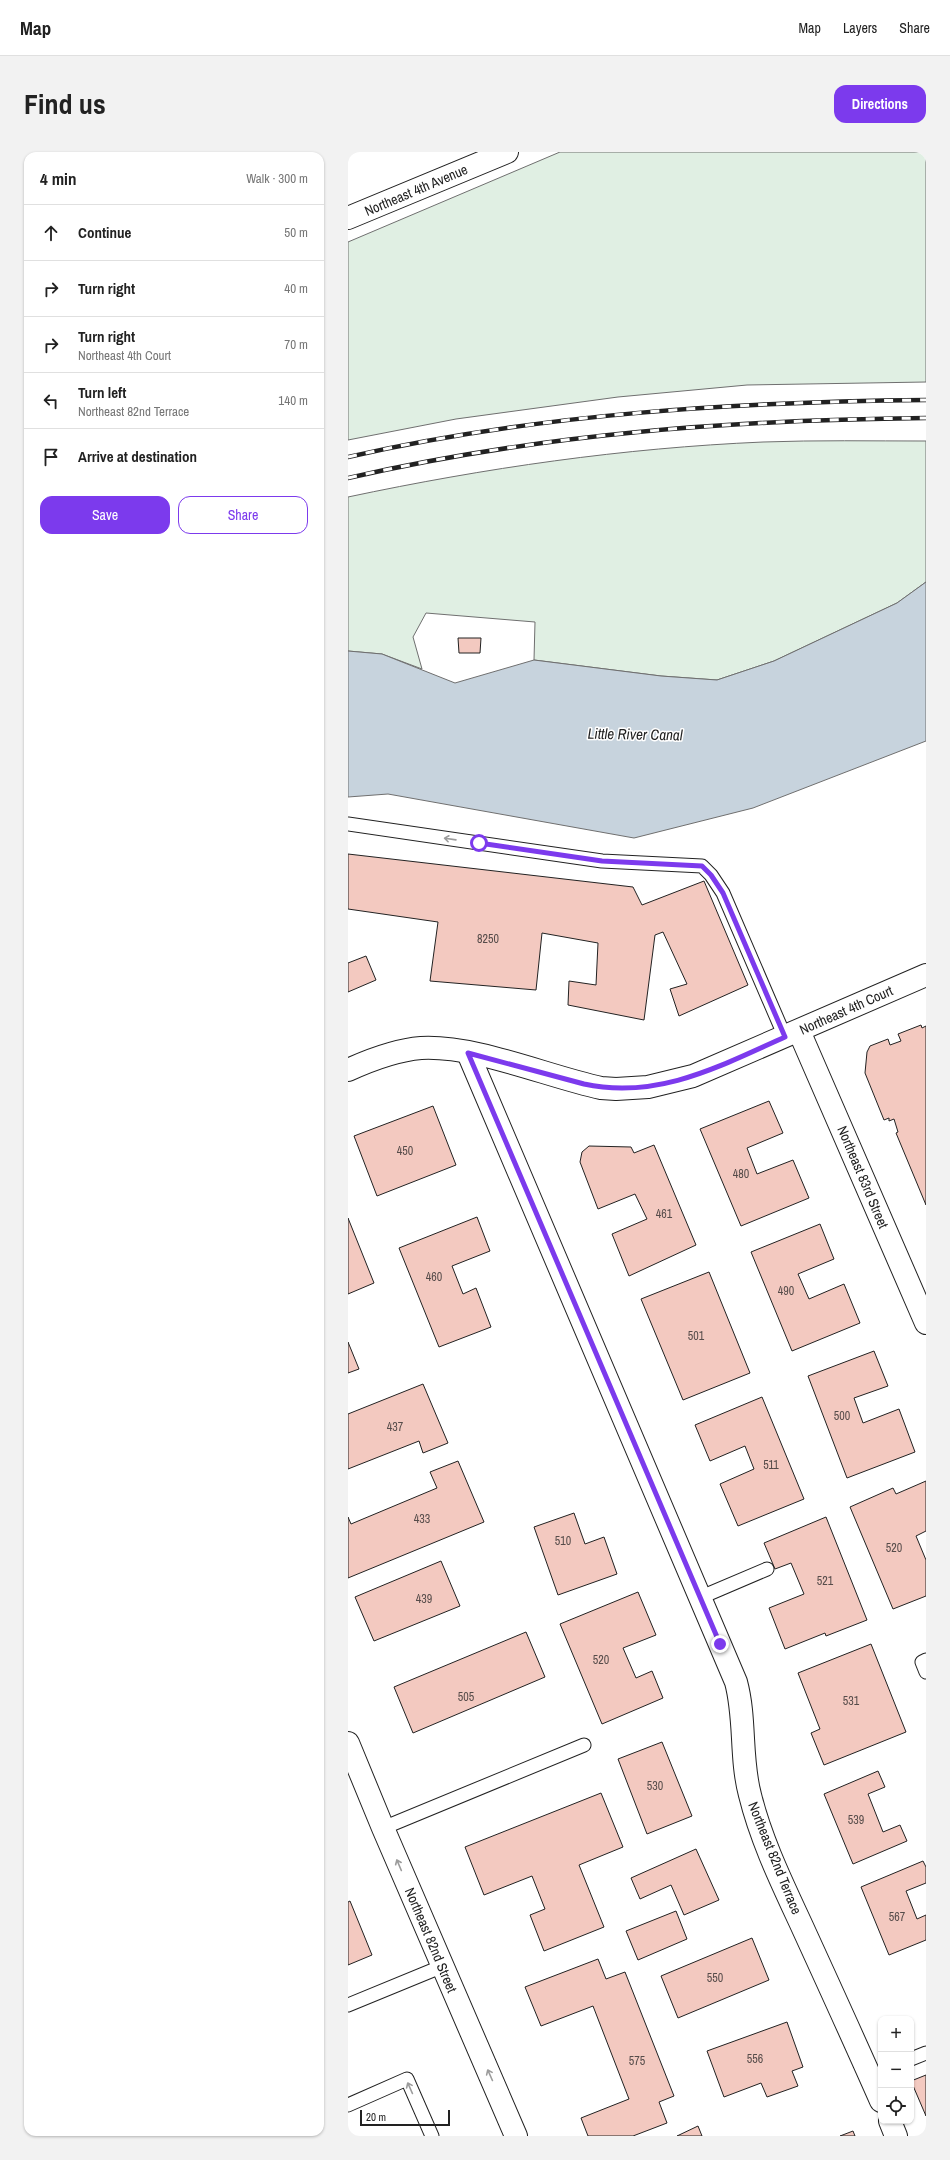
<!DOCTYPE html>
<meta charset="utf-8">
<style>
:root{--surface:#fff;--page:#f2f2f2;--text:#222;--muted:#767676;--line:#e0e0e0;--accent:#7c3aed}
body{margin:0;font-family:"Archivo Narrow",sans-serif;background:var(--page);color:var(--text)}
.controls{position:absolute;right:12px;bottom:12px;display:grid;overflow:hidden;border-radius:8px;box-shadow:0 1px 3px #0004}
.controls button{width:36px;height:36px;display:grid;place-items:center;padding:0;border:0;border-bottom:1px solid var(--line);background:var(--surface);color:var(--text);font:20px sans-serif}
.scale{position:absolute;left:12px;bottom:10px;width:90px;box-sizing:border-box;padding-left:4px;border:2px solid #222;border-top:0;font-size:11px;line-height:14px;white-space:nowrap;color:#222;-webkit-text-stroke:3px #fff;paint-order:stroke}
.stop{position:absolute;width:12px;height:12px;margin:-9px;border:3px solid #7c3aed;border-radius:50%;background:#fff}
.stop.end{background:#7c3aed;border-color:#fff;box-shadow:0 1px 4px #0008}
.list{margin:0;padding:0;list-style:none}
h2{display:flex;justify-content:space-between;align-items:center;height:52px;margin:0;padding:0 16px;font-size:17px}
h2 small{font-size:13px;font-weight:400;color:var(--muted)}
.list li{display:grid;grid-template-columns:26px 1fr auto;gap:12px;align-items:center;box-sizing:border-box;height:56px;padding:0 16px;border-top:1px solid var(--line)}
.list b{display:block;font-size:15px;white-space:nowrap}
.list p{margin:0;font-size:13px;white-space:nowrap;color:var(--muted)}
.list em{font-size:13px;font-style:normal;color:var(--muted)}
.actions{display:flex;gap:8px;padding:12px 16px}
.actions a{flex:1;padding:9px 0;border:1px solid var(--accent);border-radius:12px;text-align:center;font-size:14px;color:var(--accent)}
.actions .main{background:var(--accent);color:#fff}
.icon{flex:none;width:22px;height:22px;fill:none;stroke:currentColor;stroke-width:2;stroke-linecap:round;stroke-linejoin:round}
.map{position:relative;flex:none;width:578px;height:1984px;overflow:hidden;border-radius:12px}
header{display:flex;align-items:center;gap:24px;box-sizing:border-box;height:56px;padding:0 20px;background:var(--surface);border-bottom:1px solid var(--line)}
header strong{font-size:19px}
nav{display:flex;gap:22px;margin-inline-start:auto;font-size:14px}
.intro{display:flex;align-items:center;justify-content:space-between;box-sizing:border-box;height:96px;padding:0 24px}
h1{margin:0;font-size:28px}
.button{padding:10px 18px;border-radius:12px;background:var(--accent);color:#fff;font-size:14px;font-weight:700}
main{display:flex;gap:24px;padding:0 24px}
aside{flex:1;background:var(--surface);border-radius:12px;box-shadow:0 1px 3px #0004}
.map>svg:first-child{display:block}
.green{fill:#e0efe3;stroke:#6f6f6f}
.water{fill:#c7d3dd;stroke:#6f6f6f}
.building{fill:#f3c9c0;stroke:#222}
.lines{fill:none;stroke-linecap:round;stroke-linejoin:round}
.lane-casing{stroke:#222;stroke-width:15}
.street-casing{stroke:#222;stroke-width:24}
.primary-casing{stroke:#222;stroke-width:24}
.lane{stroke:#fff;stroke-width:13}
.street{stroke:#fff;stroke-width:22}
.primary{stroke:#fff;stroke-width:22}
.rail-casing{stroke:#222;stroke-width:4.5}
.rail{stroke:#fff;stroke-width:3;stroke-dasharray:9;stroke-linecap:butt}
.oneway{stroke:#9c9c9c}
.route{stroke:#7c3aed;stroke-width:5}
.labels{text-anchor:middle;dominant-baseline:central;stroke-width:3;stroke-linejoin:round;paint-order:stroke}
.number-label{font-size:12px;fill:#564c4a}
.street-label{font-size:14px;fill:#222;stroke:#fff}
.water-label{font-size:15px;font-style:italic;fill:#222;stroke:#fff}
</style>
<header>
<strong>Map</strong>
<nav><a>Map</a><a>Layers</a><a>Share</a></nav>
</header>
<div class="intro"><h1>Find us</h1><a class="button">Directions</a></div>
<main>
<aside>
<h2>4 min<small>Walk · 300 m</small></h2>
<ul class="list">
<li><svg class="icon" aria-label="ahead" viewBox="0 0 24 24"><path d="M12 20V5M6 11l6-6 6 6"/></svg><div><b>Continue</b></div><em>50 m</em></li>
<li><svg class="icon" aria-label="right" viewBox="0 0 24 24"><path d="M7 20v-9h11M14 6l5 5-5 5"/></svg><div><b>Turn right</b></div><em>40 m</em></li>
<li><svg class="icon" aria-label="right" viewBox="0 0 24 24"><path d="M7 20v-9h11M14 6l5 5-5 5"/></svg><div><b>Turn right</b><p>Northeast 4th Court</p></div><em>70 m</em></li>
<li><svg class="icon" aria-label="left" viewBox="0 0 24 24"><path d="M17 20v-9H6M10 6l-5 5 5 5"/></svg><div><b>Turn left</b><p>Northeast 82nd Terrace</p></div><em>140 m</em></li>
<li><svg class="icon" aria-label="arrive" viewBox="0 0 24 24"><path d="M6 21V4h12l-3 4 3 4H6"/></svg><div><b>Arrive at destination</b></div></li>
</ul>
<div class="actions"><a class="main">Save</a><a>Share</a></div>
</aside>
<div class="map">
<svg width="578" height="1984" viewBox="0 0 578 1984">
<rect width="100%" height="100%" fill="#fff"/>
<g class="green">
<path d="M212,0h366v230l-179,3 -129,12 -162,22 -108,21v-198z"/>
<path d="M578,289v141l-29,21 -123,58 -57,19 -56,-4 -127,-16 1,-38 -109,-9 -13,24 9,32 -40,-15 -34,-3v-154c137,-29 275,-49 415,-55 54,-2 109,-1 163,-1z"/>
</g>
<path class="water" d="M578,430v159l-173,67 -119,30 -246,-44 -40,3v-146l34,3 73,29 79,-23 127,16 56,4 57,-19 123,-58z"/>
<g class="building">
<path d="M110,486h23l-1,15h-21z"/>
<path d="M0,702l285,33 9,18 62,-24 44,104 -69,31 -9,-27 17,-5 -24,-52 -8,3 -11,85 -76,-15 1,-24 27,4 2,-42 -56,-10 -6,57 -106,-9 8,-59 -90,-13z"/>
<path d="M18,804l10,24 -28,12v-29z"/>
<path d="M573,873l1,3 4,-2v179l-30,-72 2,-1 -4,-13 -5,2v-3l-5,2 -19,-47 2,-21 3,-6 18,-7 2,6 11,-4 -3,-7z"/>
<path d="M421,949l14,32 -36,15 10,26 36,-14 16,38 -68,28 -41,-97z"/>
<path d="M85,954l23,59 -79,31 -23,-60z"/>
<path d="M306,993l42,100 -67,31 -17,-42 35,-15 -12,-25 -37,15 -18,-47 2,-10 7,-6 42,1 3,6z"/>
<path d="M129,1065l13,34 -38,15 11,28 13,-6 15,39 -52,20 -40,-99z"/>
<path d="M0,1066l26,65 -26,11z"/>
<path d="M472,1072l14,35 -36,15 11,25 35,-15 16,39 -68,28 -41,-99z"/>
<path d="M361,1120l41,101 -67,27 -42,-101z"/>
<path d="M0,1190l11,27 -11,4z"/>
<path d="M526,1199l14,35 -34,12 9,25 36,-14 16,43 -68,26 -39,-102z"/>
<path d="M75,1232l25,59 -25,10 -4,-12 -71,28v-55z"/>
<path d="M414,1245l42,102 -66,27 -18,-42 34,-15 -9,-23 -35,15 -15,-36z"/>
<path d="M110,1309l26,61 -136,56v-61l3,7 86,-36 -7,-16z"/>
<path d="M578,1329v50l-10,5 10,24v36l-33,13 -43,-102 43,-19 3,6z"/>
<path d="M226,1361l11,31 19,-7 13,37 -59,21 -24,-68z"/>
<path d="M478,1365l41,103 -41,16 -1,-3 -40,16 -16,-41 35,-14 -13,-31 -16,6 -11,-26z"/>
<path d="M93,1409l19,45 -86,35 -19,-44z"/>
<path d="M290,1440l18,43 -33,13 13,30 16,-7 11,27 -61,26 -42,-100z"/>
<path d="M178,1480l19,45 -132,56 -19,-46z"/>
<path d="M523,1492l35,88 -82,33 -13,-32 9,-4 -22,-56z"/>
<path d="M314,1590l30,74 -45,18 -29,-75z"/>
<path d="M530,1619l7,16 -17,7 15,38 17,-7 7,16 -54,23 -29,-70z"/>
<path d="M253,1641l22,54 -44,18 25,62 -60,24 -14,-36 15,-6 -13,-33 -48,19 -19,-48z"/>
<path d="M348,1697l23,51 -35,15 -13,-30 -31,14 -9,-21z"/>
<path d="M575,1709l3,6v16l-20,8 11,28 9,-4v25l-37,15 -28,-68z"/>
<path d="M2,1749l22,54 -24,10v-63z"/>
<path d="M328,1759l11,28 -49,21 -12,-29z"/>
<path d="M404,1786l17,42 -91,38 -17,-42z"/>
<path d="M250,1807l8,20 19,-7 49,124 -15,6 8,21 -34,13h-45l-7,-18 48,-19 -36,-93 -52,20 -16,-39z"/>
<path d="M439,1870l16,45 -11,4 6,15 -31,11 -6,-14 -37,14 -17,-46z"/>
<path d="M578,1923v41l-15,-35z"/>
<path d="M350,1974l4,10h-25z"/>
<path d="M505,1979l2,5h-15z"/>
</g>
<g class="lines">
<defs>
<g id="lane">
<path d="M0,672l254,37 100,5 9,9 12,18 62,144"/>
<path d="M351,1446l68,-29"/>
<path d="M578,1508l-4,2 4,10"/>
<path d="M35,1676l201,-83"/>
<path d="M0,1853l95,-39"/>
<path d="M563,1907l15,-6"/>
<path d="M0,1953l59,-26 25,57"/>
</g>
<g id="street">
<path d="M0,66l159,-66"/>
<path d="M451,879l127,292"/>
<path d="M120,901l268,629c10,37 4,76 14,113 11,45 32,88 51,129 27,59 54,118 80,177"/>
<path d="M0,918c22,-10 48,-20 73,-22 54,-3 125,28 180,40l15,1 32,-2 45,-11 233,-101"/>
<path d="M542,1969l6,15"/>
</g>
<path id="primary" d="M0,1591l35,85 133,308"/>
</defs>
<use href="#lane" class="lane-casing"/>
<use href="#street" class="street-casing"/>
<use href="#primary" class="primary-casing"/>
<use href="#lane" class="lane"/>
<use href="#street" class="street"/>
<use href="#primary" class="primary"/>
<defs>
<g id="rail">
<path d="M0,305c190,-43 384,-55 578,-57"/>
<path d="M0,326c193,-44 381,-58 578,-60"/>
</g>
</defs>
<use href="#rail" class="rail-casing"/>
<use href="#rail" class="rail"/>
</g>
<defs><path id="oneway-shaft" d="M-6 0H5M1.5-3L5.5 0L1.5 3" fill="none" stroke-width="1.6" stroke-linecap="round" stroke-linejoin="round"/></defs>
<g class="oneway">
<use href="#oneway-shaft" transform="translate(102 687) rotate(-172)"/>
<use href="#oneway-shaft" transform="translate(51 1713) rotate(-113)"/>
<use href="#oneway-shaft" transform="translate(142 1923) rotate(-114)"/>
<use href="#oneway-shaft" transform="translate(62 1936) rotate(-114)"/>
</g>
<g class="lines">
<path class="route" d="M131,691l123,18 100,5 9,9 12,18 62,144c-65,29 -127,63 -201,47l-116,-31 252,591"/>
</g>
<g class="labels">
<g class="number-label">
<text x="140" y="787">8250</text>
<text x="57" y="999">450</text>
<text x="393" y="1022">480</text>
<text x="316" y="1062">461</text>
<text x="86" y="1125">460</text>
<text x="438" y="1139">490</text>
<text x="348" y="1184">501</text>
<text x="494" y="1264">500</text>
<text x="47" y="1275">437</text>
<text x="423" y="1313">511</text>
<text x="74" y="1367">433</text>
<text x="215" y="1389">510</text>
<text x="546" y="1396">520</text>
<text x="477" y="1429">521</text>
<text x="76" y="1447">439</text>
<text x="253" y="1508">520</text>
<text x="118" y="1545">505</text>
<text x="503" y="1549">531</text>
<text x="307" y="1634">530</text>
<text x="508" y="1668">539</text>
<text x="549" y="1765">567</text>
<text x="367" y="1826">550</text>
<text x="407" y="1907">556</text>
<text x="289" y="1909">575</text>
</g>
<g class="street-label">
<text transform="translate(68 38) rotate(-23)">Northeast 4th Avenue</text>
<text transform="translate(498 858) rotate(-24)">Northeast 4th Court</text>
<text transform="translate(515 1025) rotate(67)">Northeast 83rd Street</text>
<text transform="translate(427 1706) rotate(68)">Northeast 82nd Terrace</text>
<text transform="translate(83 1788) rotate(67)">Northeast 82nd Street</text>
</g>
<g class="water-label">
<text transform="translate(287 582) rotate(1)">Little River Canal</text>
</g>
</g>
</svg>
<div class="controls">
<button>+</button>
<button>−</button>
<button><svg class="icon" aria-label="locate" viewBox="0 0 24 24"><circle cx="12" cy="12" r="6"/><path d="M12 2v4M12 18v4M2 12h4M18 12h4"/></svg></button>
</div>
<div class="scale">20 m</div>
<div class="stop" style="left:131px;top:691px"></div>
<div class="stop end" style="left:372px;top:1492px"></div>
</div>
</main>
